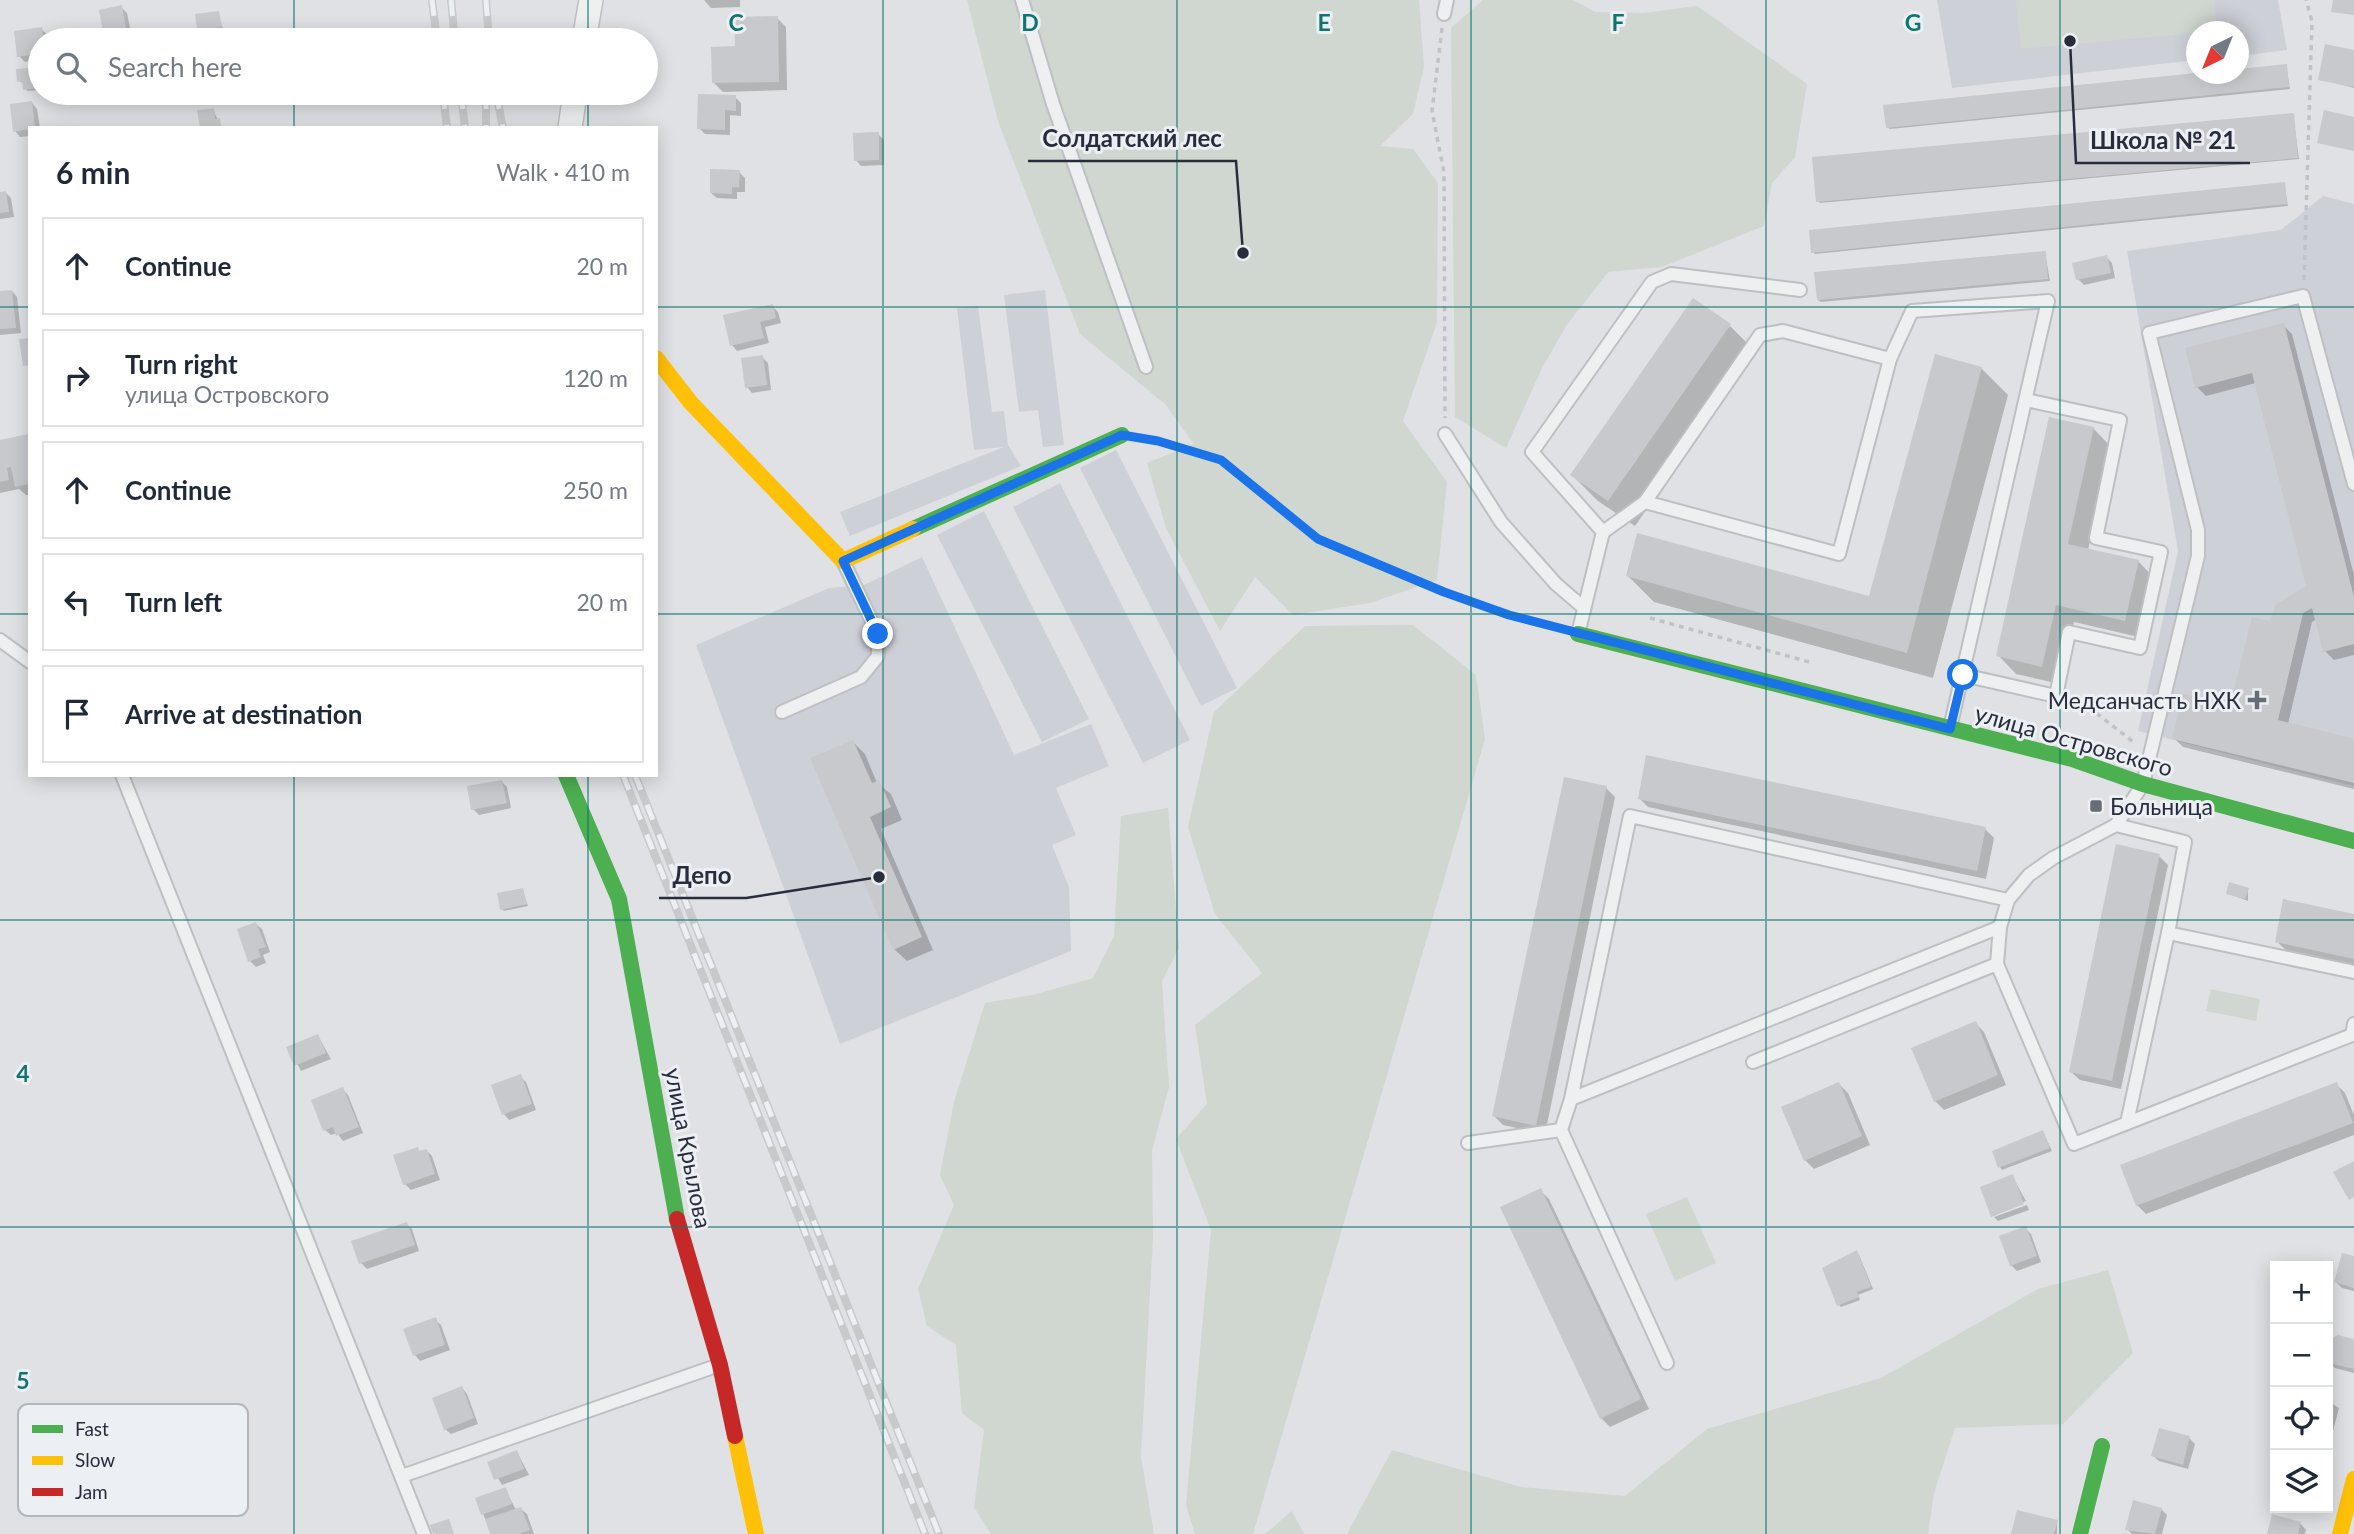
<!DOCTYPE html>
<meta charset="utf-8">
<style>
:root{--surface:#fff;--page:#f6f6f7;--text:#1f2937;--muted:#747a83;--line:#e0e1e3}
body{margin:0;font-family:Lato,sans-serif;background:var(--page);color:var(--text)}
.controls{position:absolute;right:21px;bottom:21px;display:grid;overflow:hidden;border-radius:0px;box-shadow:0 4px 18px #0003}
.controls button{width:63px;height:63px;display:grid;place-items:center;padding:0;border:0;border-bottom:2px solid var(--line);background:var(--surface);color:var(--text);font:35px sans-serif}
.compass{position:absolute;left:2186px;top:21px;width:63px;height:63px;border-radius:50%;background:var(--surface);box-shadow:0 4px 18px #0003;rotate:223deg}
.stop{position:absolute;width:21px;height:21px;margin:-16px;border:5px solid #1a73e8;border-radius:50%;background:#fff}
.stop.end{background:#1a73e8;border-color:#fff;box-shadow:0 2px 7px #0008}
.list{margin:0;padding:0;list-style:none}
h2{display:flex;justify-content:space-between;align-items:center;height:91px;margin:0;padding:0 28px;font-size:30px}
h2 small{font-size:23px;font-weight:400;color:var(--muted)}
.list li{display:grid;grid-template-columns:46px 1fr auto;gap:21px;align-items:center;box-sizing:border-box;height:98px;margin:0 14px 14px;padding:0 14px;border:2px solid var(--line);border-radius:0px}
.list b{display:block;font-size:26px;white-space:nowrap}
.list p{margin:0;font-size:23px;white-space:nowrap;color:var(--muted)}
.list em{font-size:23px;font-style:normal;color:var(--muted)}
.icon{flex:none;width:38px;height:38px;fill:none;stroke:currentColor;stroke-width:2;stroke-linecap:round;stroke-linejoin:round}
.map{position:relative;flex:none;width:2354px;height:1534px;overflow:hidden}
.search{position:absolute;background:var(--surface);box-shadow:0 4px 18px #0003;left:28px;top:28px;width:630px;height:77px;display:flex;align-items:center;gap:18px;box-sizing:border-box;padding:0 24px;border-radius:38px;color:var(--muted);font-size:26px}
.panel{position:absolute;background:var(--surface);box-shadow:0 4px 18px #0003;left:28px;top:126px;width:630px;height:651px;border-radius:0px}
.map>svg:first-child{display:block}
.built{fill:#ced0d7}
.green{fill:#cfd7d0}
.shadow{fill:#0003}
.building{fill:#c7c9cc}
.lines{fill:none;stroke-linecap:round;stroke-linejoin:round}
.lane-casing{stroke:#bdbfc2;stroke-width:16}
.street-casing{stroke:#bdbfc2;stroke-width:26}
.path{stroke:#c1c2c7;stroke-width:3.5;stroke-dasharray:5 5;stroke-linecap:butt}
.lane{stroke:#eeeff1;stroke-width:12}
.street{stroke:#eeeff1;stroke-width:23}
.fast{stroke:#4caf50;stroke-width:16}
.slow{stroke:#ffc107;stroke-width:16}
.jam{stroke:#c62828;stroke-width:16}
.rail-casing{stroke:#c8c9cb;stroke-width:8}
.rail{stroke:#eceff4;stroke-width:5;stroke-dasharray:16;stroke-linecap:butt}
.route{stroke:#1a73e8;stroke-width:9}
.grid{fill:none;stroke:#0f766e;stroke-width:2;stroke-opacity:0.55}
.poi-dot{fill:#686c76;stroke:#eceff4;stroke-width:2.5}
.labels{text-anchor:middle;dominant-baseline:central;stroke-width:6;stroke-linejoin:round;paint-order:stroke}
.poi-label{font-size:23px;fill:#282d3b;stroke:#eceff4;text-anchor:end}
.street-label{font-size:23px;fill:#282d3b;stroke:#eceff4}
.key{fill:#eceff4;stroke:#b1b5bc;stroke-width:2}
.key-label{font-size:19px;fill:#282d3b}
.grid-label{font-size:23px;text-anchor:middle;font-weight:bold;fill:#0f766e;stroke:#eceff4;stroke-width:6;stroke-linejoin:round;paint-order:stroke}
.leader{fill:none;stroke:#282d3b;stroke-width:2.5}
.callout-dot{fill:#282d3b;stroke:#eceff4;stroke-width:2.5}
.callout-label{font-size:24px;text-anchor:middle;font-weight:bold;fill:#282d3b;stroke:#eceff4;stroke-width:6;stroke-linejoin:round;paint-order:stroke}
</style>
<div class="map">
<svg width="2354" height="1534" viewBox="0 0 2354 1534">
<rect width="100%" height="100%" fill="#dfe1e4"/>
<g class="built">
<path d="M1937,0h341l9,50 -48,6 -1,-24h-42v28l-244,28z"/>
<path d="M2323,196l31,8v582l-216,-55 40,-180 -51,-300 154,-21z"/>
<path d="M1045,290l19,155 -21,2 -5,-37 -19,2 -15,-117z"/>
<path d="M978,306l14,106 12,-1 4,34 13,21 -171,70 -10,-24 164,-65 -30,3 -17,-142z"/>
<path d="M1116,450l121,238 -36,18 -121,-238z"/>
<path d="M1060,483l130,257 -47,23 -130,-256z"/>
<path d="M984,511l105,208 -47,23 -105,-207z"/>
<path d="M922,557l92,198 77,-31 18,42 -53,22 20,47 -24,10 17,42 2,64 -231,93 -144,-399 133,-57 35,-3z"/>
</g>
<g class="green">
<path d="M967,0h452l5,67 -11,47 -33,32 33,3 25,34 -1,139 -34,99 44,61 -10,98 -67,23 -77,12 -38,-38 -35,54 -54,-103 -19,-65 47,-19 -29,-40 -85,-70 -82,-213z"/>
<path d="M1483,0h90l22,12 49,1 53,-7 110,78 -12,73 -23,26 -8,43 -102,41 -54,5 -42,54 -24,42 -36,80 -51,-31 -4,-389z"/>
<path d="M2016,0h198l3,31 -196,18z"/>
<path d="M1413,625l63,50 9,64 -232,795h-58l-9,-29 25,-275 -35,-91 31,-35 -12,-79 67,-52 -47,-59 -27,-87 26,-115 91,-86z"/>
<path d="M1168,808l11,140 -17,33 7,106 -17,63 1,88 -12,219 13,77h-163l-17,-27 10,-77 -22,-17 -6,-68 -29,-19 -9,-37 36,-84 -14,-30 14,-73 31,-99 48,-8 60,-17 21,-42 7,-120z"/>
<path d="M2211,989l49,10 -4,22 -50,-10z"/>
<path d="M1687,1197l29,66 -41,18 -29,-67z"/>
<path d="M2108,1270l25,83 -70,71 -108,4 -21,65 -6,41h-581l45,-84 129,37 104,9 82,-67 174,-51 157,-89z"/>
<path d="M1292,1511l12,23h-39z"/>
</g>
<g class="shadow">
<path d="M740,0v7l-29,1 -7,-8z"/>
<path d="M121,7l6,6 4,20 -21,4 -6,-6z"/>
<path d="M218,13l5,16 -6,1v5l-15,2 -3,-2z"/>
<path d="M777,18l9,9 1,63 -64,2 -9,-9 22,-35z"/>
<path d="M41,29l13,11h-14v19l-15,3 -6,-6z"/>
<path d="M2354,52v36l-34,-9z"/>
<path d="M2286,66l4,23 -400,40 -3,-2 325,-53h26z"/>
<path d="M40,69v21l-13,1 -3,-8 -5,-2z"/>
<path d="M735,97l6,6v13l-11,-1v20l-25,-1 -6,-6z"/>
<path d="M32,103l5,6 3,19h-10v8l-10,1 -5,-6z"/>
<path d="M213,110l9,18h-20z"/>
<path d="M2293,115l6,44 -479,44 -2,-2z"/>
<path d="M878,134l6,6v25l-23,1 -5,-6z"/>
<path d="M739,172l6,6v14h-8v7l-20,-1 -6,-5z"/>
<path d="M2284,184l4,22 -473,48 -2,-2z"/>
<path d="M0,193h6l5,5 3,19 -14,2z"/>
<path d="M2045,253l5,28 -229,21 -3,-2z"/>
<path d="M2106,257l6,6 3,15 -31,7 -6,-6z"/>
<path d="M12,291l5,6 4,36 -21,2v-42z"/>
<path d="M772,306l6,6 3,11 -16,4 4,16 -32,8 -5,-6z"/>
<path d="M2283,325l9,9 62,241v80l-20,5 -9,-9 -8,-32 -5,3 -24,102 66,16v49l-171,-42 -9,-9 57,-30 40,-85 37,-36 -52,-204 -50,13 -9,-9z"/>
<path d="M1730,326l26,26 -121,174 -37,-25 -26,-26z"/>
<path d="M762,357l6,6 3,27 -19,3 -5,-6z"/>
<path d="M1981,368l27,27 -75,283 -279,-76 -26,-26 242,22z"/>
<path d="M2093,428l18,19 -23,103 50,11 18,19 -13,58 -69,-16 -14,62 -44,-10 -18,-19z"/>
<path d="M28,436l2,59h-4l-7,-6 -19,4v-51z"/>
<path d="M853,742l12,12 12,29 14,11 11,26 -21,9 52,121 -26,11 -13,-12z"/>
<path d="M501,781l6,6 4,21 -32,7 -6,-6z"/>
<path d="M1606,788l9,9 -70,337 -42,-9 -9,-9z"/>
<path d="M1639,798l346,31 9,9 -8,41 -338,-72z"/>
<path d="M2159,856l9,9 -47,224 -41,-9 -10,-9z"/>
<path d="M522,890l6,16 -24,5 -2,-2z"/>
<path d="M2248,890v11l-21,-8z"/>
<path d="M2354,915v50l-68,-15 -10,-9z"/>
<path d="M256,924l6,5 8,23 -7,3 3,8 -10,4 -6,-6z"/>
<path d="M1975,1023l9,9 22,53 -62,25 -9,-9z"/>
<path d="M318,1036l13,23 -30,12 -12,-23z"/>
<path d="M520,1076l6,6 10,28 -27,10 -5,-6z"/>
<path d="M1839,1084l9,9 22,52 -56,24 -9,-9z"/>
<path d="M2336,1084l9,9 9,22v20l-208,79 -9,-9z"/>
<path d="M342,1089l6,6 15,38 -20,8 -6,-8 -6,2 -6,-5z"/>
<path d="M2043,1132l9,19 -50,19 -2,-3z"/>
<path d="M427,1151l5,5 8,24 -29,10 -6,-6 15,-31z"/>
<path d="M2012,1176l14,25 -33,13z"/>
<path d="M1540,1190l9,9 100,210 -39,18 -9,-9z"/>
<path d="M2027,1205l2,5 -31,11 -4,-4z"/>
<path d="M406,1224l6,5 7,22 -52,18 -6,-6z"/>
<path d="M2025,1228l6,6 10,28 -24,9 -6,-6z"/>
<path d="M1859,1255l14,34 -15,6 2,5 -19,7 -2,-2z"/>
<path d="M2354,1258v33l-12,-3 -6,-6z"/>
<path d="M435,1320l6,5 9,25 -30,11 -5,-6z"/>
<path d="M2354,1341v32l-19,-5 -6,-5z"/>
<path d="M462,1388l5,6 11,30 -27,10 -6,-5z"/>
<path d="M2328,1401l11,7 -7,27 -4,-1z"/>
<path d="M2189,1438l6,6 -7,25 -29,-8 -6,-5z"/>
<path d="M517,1452l12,23 -27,10 -13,-22z"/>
<path d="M505,1489l11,21 5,-1 6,5 7,20h-42l-9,-20z"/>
<path d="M2161,1509l6,6 -5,19h-30l-5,-5z"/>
<path d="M2274,1517l27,7 5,6 -1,4h-36z"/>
<path d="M2057,1521v13h-44z"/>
</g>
<g class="building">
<path d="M2333,0h21v15l-23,-3z"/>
<path d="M122,5l4,23 -23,4 -4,-22z"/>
<path d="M219,11l3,16 -7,1 1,5 -18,3 -3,-22z"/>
<path d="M778,16l1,66 -67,1 -1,-36 24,-1 -1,-29z"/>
<path d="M42,27l1,8 8,-1 1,6h-12v14l-23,3 -3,-26z"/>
<path d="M2325,44l29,6v37l-36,-7z"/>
<path d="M2287,64l2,23 -403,41 -3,-23 313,-32 42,1v-5z"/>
<path d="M40,67v21l-17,2 -1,-9 -5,1 -1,-13z"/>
<path d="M698,94l38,1v16l-11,-1v20l-28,-1z"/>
<path d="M32,101l3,27 -22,4 -3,-28z"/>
<path d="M214,108l1,11 5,-1 1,8 -21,2 -3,-18z"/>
<path d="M2324,110l30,7v34l-37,-8z"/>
<path d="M2294,113l4,45 -482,44 -4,-45z"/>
<path d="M879,132v28l-25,1 -1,-28z"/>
<path d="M710,169l30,1 -1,17h-7v7l-22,-1z"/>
<path d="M2285,182l2,22 -476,49 -2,-23z"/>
<path d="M6,191l3,21 -9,1v-21z"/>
<path d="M2046,251l2,28 -231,21 -3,-28z"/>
<path d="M2107,255l4,18 -35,7 -4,-17z"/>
<path d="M12,290l4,38 -16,1v-38z"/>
<path d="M1693,298l38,26 -123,177 -38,-26z"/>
<path d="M773,304l3,14 -16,4 4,16 -34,8 -7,-31z"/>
<path d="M2284,323l70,274v47l-31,8 -11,-44 -9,5 -25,107 76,19v44l-182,-44 11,-45 47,12 22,-89 18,4 5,-16 31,-19 -54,-213 -57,15 -10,-40z"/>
<path d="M30,338v27l-7,1 -4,-27z"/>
<path d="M1935,354l47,13 -75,286 -281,-77 11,-43 232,63z"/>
<path d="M763,355l4,30 -22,3 -4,-30z"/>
<path d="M2049,417l45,10 -26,117 71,16 -14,61 -69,-16 -14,62 -46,-11z"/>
<path d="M28,434l2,50 -15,3 -4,-20 -4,1 2,12 -9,2v-42z"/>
<path d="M853,740l19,43 7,-3 12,27 -21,10 52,120 -29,13 -83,-192z"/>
<path d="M1646,755l340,72 -9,44 -339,-72z"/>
<path d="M1564,777l43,9 -71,340 -44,-10z"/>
<path d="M502,780l5,23 -36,7 -4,-24z"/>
<path d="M2116,844l44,10 -48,227 -43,-9z"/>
<path d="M2229,882l20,6 -4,11 -19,-5z"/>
<path d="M523,888l4,16 -27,6 -3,-17z"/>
<path d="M2283,899l71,15v45l-79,-17z"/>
<path d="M256,922l10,25 -8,2 3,8 -13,5 -11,-33z"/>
<path d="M1976,1021l22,54 -64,27 -23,-54z"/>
<path d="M318,1034l8,19 -32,13 -8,-19z"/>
<path d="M521,1074l11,30 -30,11 -11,-30z"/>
<path d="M1839,1082l23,54 -58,25 -23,-54z"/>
<path d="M2337,1082l16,41 -217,83 -16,-41z"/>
<path d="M343,1087l16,40 -23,9 -3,-9 -10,4 -12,-31z"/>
<path d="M2043,1130l7,18 -52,20 -6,-17z"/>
<path d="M418,1147l1,4 8,-2 8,25 -32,11 -10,-30z"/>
<path d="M2354,1161v36l-5,3 -16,-28z"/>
<path d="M2013,1174l11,30 -33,13 -11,-30z"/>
<path d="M1541,1188l100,211 -41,20 -100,-212z"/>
<path d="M407,1222l8,23 -56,19 -8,-23z"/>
<path d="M2026,1226l11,30 -27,10 -11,-30z"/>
<path d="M1857,1250l14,37 -14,5 2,5 -22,9 -15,-38z"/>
<path d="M2342,1253l12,3v32l-20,-6z"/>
<path d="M436,1317l9,28 -32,11 -10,-27z"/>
<path d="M2338,1335l16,4v30l-26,-6 5,-25z"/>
<path d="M462,1386l12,32 -30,12 -12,-32z"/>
<path d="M2328,1399l6,2 -5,21 -1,-1z"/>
<path d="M2159,1428l31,8 -7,29 -32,-9z"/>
<path d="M517,1450l7,19 -30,11 -7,-18z"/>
<path d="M506,1487l6,17 -31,11 -6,-17z"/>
<path d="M2133,1500l29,8 -7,26 -30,-4z"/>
<path d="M521,1507l9,23 -12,4h-28l-5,-15z"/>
<path d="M2017,1510l41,10 -4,14h-43z"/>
<path d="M2272,1514l29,8 -3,12h-31z"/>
<path d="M449,1519l5,15h-21l-3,-9z"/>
</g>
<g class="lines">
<defs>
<g id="lane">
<path d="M1022,0l31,104 93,263"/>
<path d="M1444,14l3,-14"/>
<path d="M1445,434l56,88 55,62 28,24"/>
<path d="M1645,502l194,52 51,-195 22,-48 136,-10 -98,427"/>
<path d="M1603,532l42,-30 115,-167 23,-4 107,28"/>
<path d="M1578,634l25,-102 -71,-80 120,-170 19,-8 129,16"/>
<path d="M0,640l30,22"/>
<path d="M1963,675l93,21 13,-64 71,16 21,-96 -65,-14 24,-118 -94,-20"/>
<path d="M782,712l79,-35 17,-21v-22l-35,-73"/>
<path d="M122,775l302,759"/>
<path d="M2116,825l69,17 -17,91 186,39"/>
<path d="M1997,964l77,180 278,-109 2,-11"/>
<path d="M1753,1062l244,-98 3,-37 8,-27 21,-25 24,-17 63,-33 27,-41 55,-228v-26l-49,-197 154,-37 51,188"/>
<path d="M1571,1099l59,-283 378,84"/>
<path d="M2127,1123l41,-190"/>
<path d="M1468,1143l93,-13"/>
<path d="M1667,1363l-106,-233 10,-31 429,-172"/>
<path d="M402,1476l317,-111"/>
</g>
<g id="street">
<path d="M584,40l7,-40"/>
<path d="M570,128l5,-35"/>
</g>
</defs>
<use href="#lane" class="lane-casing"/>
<use href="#street" class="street-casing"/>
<g class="path">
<path d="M1442,28l-10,83 12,62 1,245"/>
<path d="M2304,280l8,-259 -6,-21"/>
<path d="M1149,440l72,20 97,79 126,53 108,35"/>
<path d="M1650,618l163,45"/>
<path d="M2073,695l63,49"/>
</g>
<use href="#lane" class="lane"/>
<use href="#street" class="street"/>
<g class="fast">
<path d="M913,529l209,-94"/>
<path d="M1578,634l494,125 71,25 211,57"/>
<path d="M566,775l53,124 58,320"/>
<path d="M2080,1534l22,-88"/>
</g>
<g class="slow">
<path d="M656,358l35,45 152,158 70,-32"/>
<path d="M735,1436l21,98"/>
<path d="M2340,1534l14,-55"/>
</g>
<path class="jam" d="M677,1219l43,146 15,71"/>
<defs>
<g id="rail">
<path d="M432,0l5,40"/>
<path d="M451,0l4,40"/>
<path d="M486,0l3,40"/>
<path d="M443,93l4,35"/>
<path d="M461,93l4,35"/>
<path d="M486,93v35"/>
<path d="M496,93l7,35"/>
<path d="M623,775l302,759"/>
<path d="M635,775l304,759"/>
</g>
</defs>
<use href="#rail" class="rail-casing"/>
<use href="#rail" class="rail"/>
</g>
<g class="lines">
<path class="route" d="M878,634l-35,-73 279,-126 36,6 63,19 97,79 126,53 65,23 441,114 13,-54"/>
</g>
<path class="grid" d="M294,0v40M588,0v40M883,0v1534M1177,0v1534M1471,0v1534M1766,0v1534M2060,0v1534M294,93v35M588,93v35M0,307h30M656,307h1698M0,614h30M656,614h1698M294,775v759M588,775v759M0,920h2354M0,1227h2354"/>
<g class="poi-dot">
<path d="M2253.5 689.5h7v7h7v7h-7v7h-7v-7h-7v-7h7z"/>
<rect x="2089" y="799" width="14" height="14" rx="3.5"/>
</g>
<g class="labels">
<g class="poi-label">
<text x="2241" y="700">Медсанчасть НХК</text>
<text x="2110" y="806" text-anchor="start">Больница</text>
</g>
<g class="street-label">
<text transform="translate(2074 740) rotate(16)">улица Островского</text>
<text transform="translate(689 1148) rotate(79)">улица Крылова</text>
</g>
</g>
<rect x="18" y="1404" width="230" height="112" rx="10" class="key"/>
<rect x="32" y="1425" width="31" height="8" fill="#4caf50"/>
<rect x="32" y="1456" width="31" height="9" fill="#ffc107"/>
<rect x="32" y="1488" width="31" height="8" fill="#c62828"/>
<g class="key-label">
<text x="75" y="1436">Fast</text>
<text x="75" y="1467">Slow</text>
<text x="75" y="1499">Jam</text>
</g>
<g class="grid-label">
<text x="736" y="31">C</text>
<text x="1030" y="31">D</text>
<text x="1324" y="31">E</text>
<text x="1618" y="31">F</text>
<text x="1913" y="31">G</text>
<text x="23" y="1082">4</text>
<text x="23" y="1389">5</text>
</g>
<path class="leader" d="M1243 253L1236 161H1028M2070 41L2076 163H2250M879 877L746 898H659"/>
<g class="callout-dot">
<circle cx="1243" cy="253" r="7"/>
<circle cx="2070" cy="41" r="7"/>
<circle cx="879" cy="877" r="7"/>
</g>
<g class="callout-label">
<text x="1132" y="147">Солдатский лес</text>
<text x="2163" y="149">Школа № 21</text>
<text x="702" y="884">Депо</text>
</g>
</svg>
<div class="controls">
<button>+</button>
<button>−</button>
<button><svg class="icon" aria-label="locate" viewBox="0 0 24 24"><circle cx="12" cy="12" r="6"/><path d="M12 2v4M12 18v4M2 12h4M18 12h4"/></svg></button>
<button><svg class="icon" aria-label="layers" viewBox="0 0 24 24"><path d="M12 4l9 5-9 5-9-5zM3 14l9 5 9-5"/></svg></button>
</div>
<svg class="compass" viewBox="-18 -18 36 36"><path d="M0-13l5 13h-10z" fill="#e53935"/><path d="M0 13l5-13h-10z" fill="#747a83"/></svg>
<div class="stop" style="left:1963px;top:675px"></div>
<div class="stop end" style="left:878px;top:634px"></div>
<div class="search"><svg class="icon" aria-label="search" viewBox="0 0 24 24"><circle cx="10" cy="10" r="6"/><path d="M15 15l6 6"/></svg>Search here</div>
<section class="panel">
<h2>6 min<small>Walk · 410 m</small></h2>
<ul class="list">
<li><svg class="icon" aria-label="ahead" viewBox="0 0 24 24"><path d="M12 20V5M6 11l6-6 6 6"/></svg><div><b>Continue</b></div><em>20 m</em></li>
<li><svg class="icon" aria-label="right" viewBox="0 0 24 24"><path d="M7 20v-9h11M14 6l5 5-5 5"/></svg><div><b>Turn right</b><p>улица Островского</p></div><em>120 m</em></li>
<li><svg class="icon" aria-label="ahead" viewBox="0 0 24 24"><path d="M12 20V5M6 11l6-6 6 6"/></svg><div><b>Continue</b></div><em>250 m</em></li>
<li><svg class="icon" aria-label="left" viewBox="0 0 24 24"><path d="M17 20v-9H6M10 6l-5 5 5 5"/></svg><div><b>Turn left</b></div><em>20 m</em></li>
<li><svg class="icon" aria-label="arrive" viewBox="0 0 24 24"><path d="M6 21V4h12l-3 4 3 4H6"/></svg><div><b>Arrive at destination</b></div></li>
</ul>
</section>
</div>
